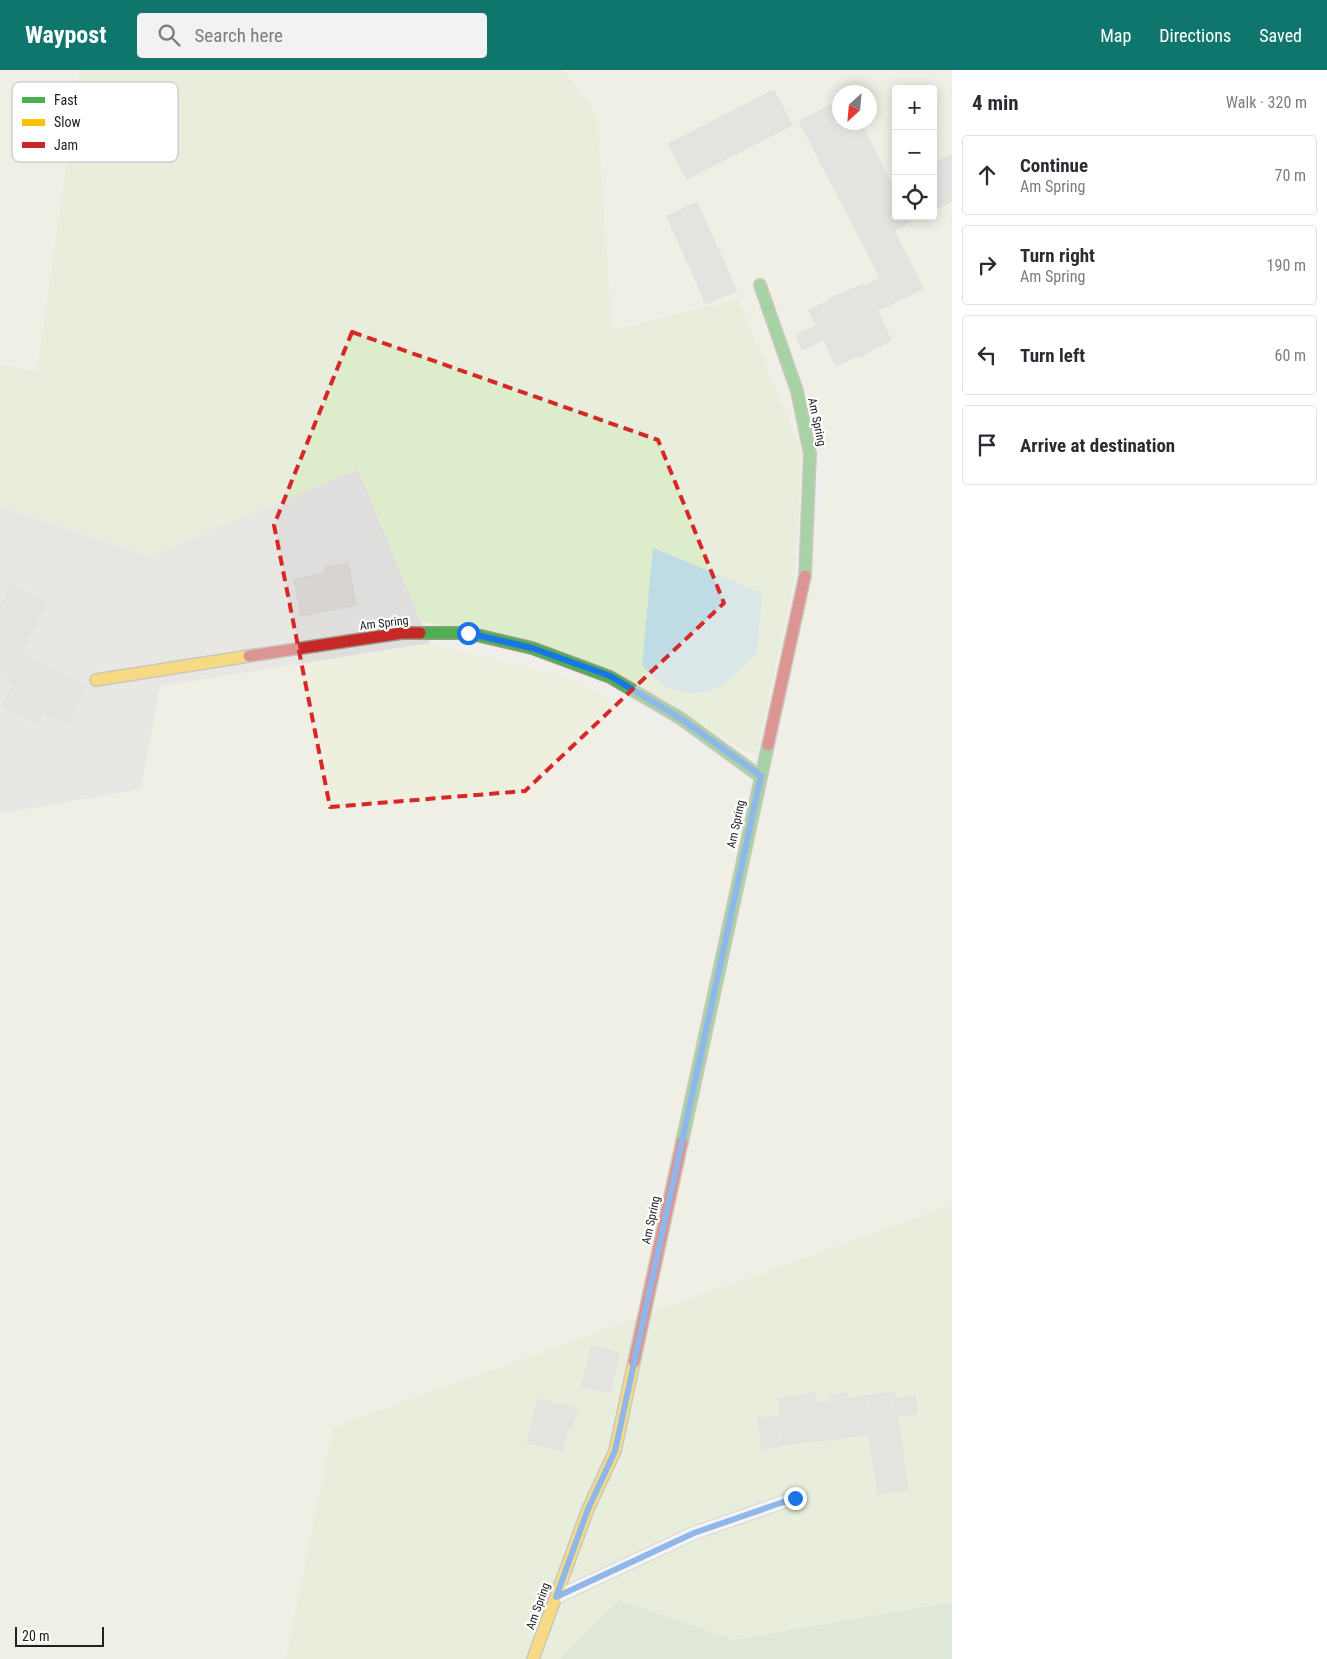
<!DOCTYPE html>
<meta charset="utf-8">
<style>
:root{--surface:#fff;--page:#f2f2f3;--text:#2b2b33;--muted:#7c7c81;--line:#e1e1e2;--accent:#0f766e}
body{margin:0;font-family:"Roboto Condensed",sans-serif;background:var(--page);color:var(--text)}
.controls{position:absolute;right:15px;top:15px;display:grid;overflow:hidden;border-radius:5px;box-shadow:0 2px 12px #0003}
.controls button{width:45px;height:45px;display:grid;place-items:center;padding:0;border:0;border-bottom:1px solid var(--line);background:var(--surface);color:var(--text);font:25px sans-serif}
.compass{position:absolute;left:832px;top:15px;width:45px;height:45px;border-radius:50%;background:var(--surface);box-shadow:0 2px 12px #0003;rotate:206deg}
.scale{position:absolute;left:15px;bottom:12px;width:89px;box-sizing:border-box;padding-left:5px;border:2px solid #222;border-top:0;font-size:14px;line-height:18px;white-space:nowrap;color:#222;-webkit-text-stroke:4px #fff;paint-order:stroke}
.stop{position:absolute;width:15px;height:15px;margin:-11px;border:4px solid #1a73e8;border-radius:50%;background:#fff}
.stop.end{background:#1a73e8;border-color:#fff;box-shadow:0 1px 5px #0008}
.list{margin:0;padding:0;list-style:none}
h2{display:flex;justify-content:space-between;align-items:center;height:65px;margin:0;padding:0 20px;font-size:21px}
h2 small{font-size:16px;font-weight:400;color:var(--muted)}
.list li{display:grid;grid-template-columns:32px 1fr auto;gap:15px;align-items:center;box-sizing:border-box;height:80px;margin:0 10px 10px;padding:0 10px;border:1px solid var(--line);border-radius:5px}
.list b{display:block;font-size:19px;white-space:nowrap}
.list p{margin:0;font-size:16px;white-space:nowrap;color:var(--muted)}
.list em{font-size:16px;font-style:normal;color:var(--muted)}
.icon{flex:none;width:28px;height:28px;fill:none;stroke:currentColor;stroke-width:2;stroke-linecap:round;stroke-linejoin:round}
.map{position:relative;flex:none;width:952px;height:1589px;overflow:hidden}
header{display:flex;align-items:center;gap:30px;box-sizing:border-box;height:70px;padding:0 25px;background:var(--accent);color:#fff}
header strong{font-size:24px}
nav{display:flex;gap:28px;margin-inline-start:auto;font-size:18px}
.search{width:350px;height:45px;background:var(--page);display:flex;align-items:center;gap:12px;box-sizing:border-box;padding:0 18px;border-radius:5px;color:var(--muted);font-size:19px}
main{display:flex}
aside{flex:1;background:var(--surface)}
.map>svg:first-child{display:block}
.residential{fill:#dfdedc}
.farmland{fill:#efefdf;fill-rule:evenodd}
.grass{fill:#ddeccb}
.forest{fill:#cbdec1}
.water{fill:#bfdbe3}
.building{fill:#d7d4d2;stroke:#d3d0cc}
.lines{fill:none;stroke-linecap:round;stroke-linejoin:round}
.lane-casing{stroke:#c9c8c7;stroke-width:15}
.fast-casing{stroke:#999a82;stroke-width:14}
.slow-casing{stroke:#999a82;stroke-width:14}
.jam-casing{stroke:#999a82;stroke-width:14}
.lane{stroke:#fdfcfc;stroke-width:12}
.fast{stroke:#4caf50;stroke-width:11}
.slow{stroke:#ffc107;stroke-width:11}
.jam{stroke:#c62828;stroke-width:11}
.route{stroke:#1a73e8;stroke-width:6}
.marked{fill:none;stroke:#d62828;stroke-width:4;stroke-dasharray:10 6;stroke-linejoin:round}
.labels{text-anchor:middle;dominant-baseline:central;stroke-width:4.5;stroke-linejoin:round;paint-order:stroke}
.street-label{font-size:12px;fill:#222;stroke:#fff}
.key{fill:#fff;stroke:#bdbdbd;stroke-width:1}
.key-label{font-size:14px;fill:#222}
</style>
<header>
<strong>Waypost</strong>
<div class="search"><svg class="icon" aria-label="search" viewBox="0 0 24 24"><circle cx="10" cy="10" r="6"/><path d="M15 15l6 6"/></svg>Search here</div>
<nav><a>Map</a><a>Directions</a><a>Saved</a></nav>
</header>
<main>
<div class="map">
<svg width="952" height="1589" viewBox="0 0 952 1589">
<rect width="100%" height="100%" fill="#f0eeeb"/>
<path class="residential" d="M358,399l72,174 -288,146 -142,25v-308l150,50z"/>
<g class="farmland">
<path d="M0,0h80l-43,302 -37,-8z"/>
<path d="M563,0h389v1135l-619,222 -47,232h-286v-845l141,-25 19,-103 270,-43 145,36 193,113 12,-57 54,-291 -32,8 -64,-153 -126,32 -15,-217zM896,19h37v127h-37zM839,22h30v30h-30z"/>
</g>
<g class="grass">
<path d="M80,0h483l34,44 15,217 126,-32 64,153 -7,125 -38,176 -10,-1 -133,-81 -193,-50 -63,-152 -208,87 -150,-50v-142l37,8z"/>
<path d="M952,1135v397l-219,38 -112,-40 -61,59h-274l47,-232z"/>
</g>
<path class="forest" d="M620,1530l113,40 219,-38v57h-392z"/>
<path class="water" d="M653,478l109,45 -5,60c-27,27 -46,50 -88,35 -9,-3 -19,-15 -27,-22z"/>
<g class="building">
<path d="M774,20l18,35 -105,54 -19,-35z"/>
<path d="M839,31v21h21l36,70v24h12l3,6 -47,24 -65,-125z"/>
<path d="M952,84v47l-19,9v-46z"/>
<path d="M697,132l40,89 -31,13 -39,-88z"/>
<path d="M894,160l29,59 -46,22 -12,-25 15,-8 -16,-32z"/>
<path d="M864,214l27,56 -33,18 -1,-2 -21,10 -27,-56 22,-10 -1,-2z"/>
<path d="M816,256l7,14 -21,10 -6,-15z"/>
<path d="M348,493l8,42 -55,11 -7,-37 32,-6 -1,-6z"/>
<path d="M11,514l35,17 -26,54 6,2 -13,27 -4,-2 3,-6 -12,-6v-62z"/>
<path d="M26,587l60,29 -18,38 -26,-12 -6,12 -33,-18z"/>
<path d="M592,1276l27,7 -9,40 -28,-7z"/>
<path d="M894,1322l14,97 -30,5 -15,-98z"/>
<path d="M815,1323l7,47 -37,5 -7,-46z"/>
<path d="M847,1323v6l16,-3 6,38 -47,7 -6,-38 16,-2 -1,-5z"/>
<path d="M915,1326l2,17 -20,3 -2,-17z"/>
<path d="M538,1329l39,10 -5,19 -4,-1 -6,24 -35,-8z"/>
<path d="M780,1345l5,30 -23,4 -4,-31z"/>
</g>
<g class="lines">
<defs>
<path id="lane" d="M559,1526l135,-63 101,-35"/>
<g id="fast">
<path d="M760,215l37,106 13,63 -5,122"/>
<path d="M420,563h48l64,15 78,29 70,41 81,59"/>
<path d="M682,1072l86,-397"/>
</g>
<g id="slow">
<path d="M96,610l153,-24"/>
<path d="M533,1589l55,-150 27,-58 19,-89"/>
</g>
<g id="jam">
<path d="M249,586l153,-23h18"/>
<path d="M768,675l37,-169"/>
<path d="M634,1292l48,-220"/>
</g>
</defs>
<use href="#lane" class="lane-casing"/>
<use href="#fast" class="fast-casing"/>
<use href="#slow" class="slow-casing"/>
<use href="#jam" class="jam-casing"/>
<use href="#lane" class="lane"/>
<use href="#fast" class="fast"/>
<use href="#slow" class="slow"/>
<use href="#jam" class="jam"/>
</g>
<g class="lines">
<path class="route" d="M468,563l64,15 78,28 70,42 81,58 -146,675 -27,58 -32,88 138,-64 101,-35"/>
</g>
<path d="M0 0H952V1589H0ZM352,262l306,108 66,163 -199,188 -195,16 -56,-282z" fill="#f0eeeb" fill-opacity=".55" fill-rule="evenodd"/>
<path class="marked" d="M352,262l306,108 66,163 -199,188 -195,16 -56,-282z"/>
<g class="labels">
<g class="street-label">
<text transform="translate(817 352) rotate(78)">Am Spring</text>
<text transform="translate(384 553) rotate(-7)">Am Spring</text>
<text transform="translate(736 754) rotate(-78)">Am Spring</text>
<text transform="translate(651 1150) rotate(-78)">Am Spring</text>
<text transform="translate(538 1536) rotate(-70)">Am Spring</text>
</g>
</g>
<rect x="12" y="12" width="166" height="80" rx="8" class="key"/>
<rect x="22" y="27" width="23" height="6" fill="#4caf50"/>
<rect x="22" y="49" width="23" height="7" fill="#ffc107"/>
<rect x="22" y="72" width="23" height="6" fill="#c62828"/>
<g class="key-label">
<text x="54" y="35">Fast</text>
<text x="54" y="57">Slow</text>
<text x="54" y="80">Jam</text>
</g>
</svg>
<div class="controls">
<button>+</button>
<button>−</button>
<button><svg class="icon" aria-label="locate" viewBox="0 0 24 24"><circle cx="12" cy="12" r="6"/><path d="M12 2v4M12 18v4M2 12h4M18 12h4"/></svg></button>
</div>
<svg class="compass" viewBox="-18 -18 36 36"><path d="M0-13l5 13h-10z" fill="#e53935"/><path d="M0 13l5-13h-10z" fill="#7c7c81"/></svg>
<div class="scale">20 m</div>
<div class="stop" style="left:468px;top:563px"></div>
<div class="stop end" style="left:795px;top:1428px"></div>
</div>
<aside>
<h2>4 min<small>Walk · 320 m</small></h2>
<ul class="list">
<li><svg class="icon" aria-label="ahead" viewBox="0 0 24 24"><path d="M12 20V5M6 11l6-6 6 6"/></svg><div><b>Continue</b><p>Am Spring</p></div><em>70 m</em></li>
<li><svg class="icon" aria-label="right" viewBox="0 0 24 24"><path d="M7 20v-9h11M14 6l5 5-5 5"/></svg><div><b>Turn right</b><p>Am Spring</p></div><em>190 m</em></li>
<li><svg class="icon" aria-label="left" viewBox="0 0 24 24"><path d="M17 20v-9H6M10 6l-5 5 5 5"/></svg><div><b>Turn left</b></div><em>60 m</em></li>
<li><svg class="icon" aria-label="arrive" viewBox="0 0 24 24"><path d="M6 21V4h12l-3 4 3 4H6"/></svg><div><b>Arrive at destination</b></div></li>
</ul>
</aside>
</main>
